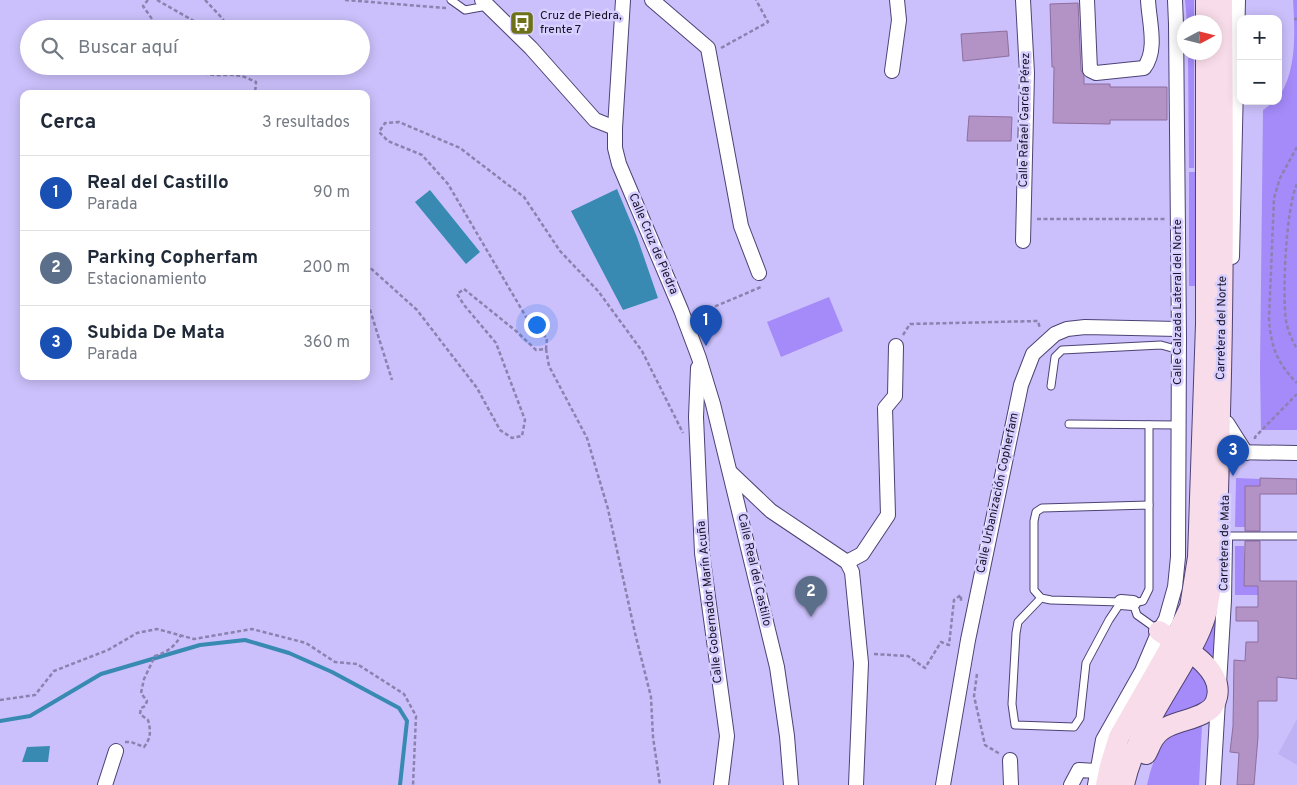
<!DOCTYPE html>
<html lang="es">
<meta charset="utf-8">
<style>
:root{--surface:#fff;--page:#f2f2f3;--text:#1f2937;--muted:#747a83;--line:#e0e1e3;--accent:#6d7219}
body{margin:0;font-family:Overpass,sans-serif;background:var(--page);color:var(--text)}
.controls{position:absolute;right:15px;top:15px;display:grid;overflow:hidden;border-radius:10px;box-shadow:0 2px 12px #0003}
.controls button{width:45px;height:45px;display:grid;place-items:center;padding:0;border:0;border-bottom:1px solid var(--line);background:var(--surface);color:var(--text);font:25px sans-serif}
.compass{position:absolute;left:1177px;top:15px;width:45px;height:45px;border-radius:50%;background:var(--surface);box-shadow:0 2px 12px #0003;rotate:83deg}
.you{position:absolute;left:536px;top:324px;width:18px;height:18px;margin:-12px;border:4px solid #fff;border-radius:50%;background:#1a73e8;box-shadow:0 0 0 8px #1a73e833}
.badge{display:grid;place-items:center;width:32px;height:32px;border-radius:50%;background:var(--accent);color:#fff;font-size:16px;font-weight:700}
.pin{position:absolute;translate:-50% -41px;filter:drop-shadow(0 1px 2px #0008)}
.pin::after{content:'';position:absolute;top:26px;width:18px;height:15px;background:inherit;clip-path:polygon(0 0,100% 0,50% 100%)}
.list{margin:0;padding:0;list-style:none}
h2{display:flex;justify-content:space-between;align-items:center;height:65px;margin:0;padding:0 20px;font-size:21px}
h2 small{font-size:16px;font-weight:400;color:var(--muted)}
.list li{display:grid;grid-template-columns:32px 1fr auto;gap:15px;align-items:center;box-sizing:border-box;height:75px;padding:0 20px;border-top:1px solid var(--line)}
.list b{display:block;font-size:19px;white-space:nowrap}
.list p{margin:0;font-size:16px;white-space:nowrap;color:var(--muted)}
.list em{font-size:16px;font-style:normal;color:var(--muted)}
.icon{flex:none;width:28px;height:28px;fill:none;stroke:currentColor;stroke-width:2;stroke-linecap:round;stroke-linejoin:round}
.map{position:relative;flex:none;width:1297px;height:785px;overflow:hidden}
.search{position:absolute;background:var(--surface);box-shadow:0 2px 12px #0003;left:20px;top:20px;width:350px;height:55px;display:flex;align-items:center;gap:12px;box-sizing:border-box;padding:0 18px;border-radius:28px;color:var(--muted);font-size:19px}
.panel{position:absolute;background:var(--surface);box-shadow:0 2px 12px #0003;left:20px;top:90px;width:350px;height:290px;border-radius:10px}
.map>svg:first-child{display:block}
.built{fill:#bfb2f4}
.green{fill:#a58af9}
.water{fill:#388ab2}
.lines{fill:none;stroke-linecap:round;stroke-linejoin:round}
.stream{stroke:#388ab2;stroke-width:4}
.building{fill:#b392c6;stroke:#8d6e9f}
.lane-casing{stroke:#4d4274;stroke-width:9}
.street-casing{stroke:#4d4274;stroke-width:16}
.secondary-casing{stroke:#4d4274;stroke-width:22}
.path{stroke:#8b82af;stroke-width:2.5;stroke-dasharray:4 2.5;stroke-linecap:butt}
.lane{stroke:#fff;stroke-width:7}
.street{stroke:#fff;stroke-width:14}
.secondary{stroke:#f9dce9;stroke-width:20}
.labels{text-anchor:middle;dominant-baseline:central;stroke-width:5;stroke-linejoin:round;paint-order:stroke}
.poi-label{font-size:12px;fill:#171227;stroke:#d7cfff;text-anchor:start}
.street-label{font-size:12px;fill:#171227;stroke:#d7cfff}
</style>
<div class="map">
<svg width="1297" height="785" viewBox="0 0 1297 785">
<rect width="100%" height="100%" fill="#cbc0fb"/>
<path class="built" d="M1297,719v46l-19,-11z"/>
<g class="green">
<path d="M1185,0h9v22h-7z"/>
<path d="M1293,0h4v430h-36l-1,-60 3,-260 12,-9h3v-3c19,-26 17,-66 15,-98z"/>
<path d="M1188,58h6v110h-5z"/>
<rect x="1189" y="172" width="6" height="114"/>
<path d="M829,297l14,34 -62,26 -14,-35z"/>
<path d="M1236,478l24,1v7h-15v41h-10z"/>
<path d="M1235,546h9v40h14v9h-23z"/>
<path d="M1217,592v70l-17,-13z"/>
<path d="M1191,664c15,9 20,24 13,40l-44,18z"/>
<path d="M1202,725l-3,60h-52c5,-21 11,-43 31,-53 7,-4 16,-5 24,-7z"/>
</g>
<g class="water">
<path d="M617,189l20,48 21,61 -35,12 -52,-99z"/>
<path d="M430,190l50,62 -14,12 -51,-62z"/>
<path d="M50,746l-2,16h-26l5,-15z"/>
</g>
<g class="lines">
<path class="stream" d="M0,721l30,-5 71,-42 99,-29 45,-5 44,13 43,19 67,36 8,13 -7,64"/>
</g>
<g class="building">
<path d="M1078,3l3,67 3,6v8h26v3h57v33h-57v4l-57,-1 1,-56h-2l-2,-63z"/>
<path d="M1007,31l2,25 -46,5 -2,-27z"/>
<path d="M969,116l43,1 -1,24h-44z"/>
<path d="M1260,478l37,1v15h-37v37h-15v-45h15z"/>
<path d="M1245,541h15v40h37v98l-20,-2v24h-19v36l-4,48h-17l2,-32 -9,-1 3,-26 1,-66 11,1 1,-19h12v-21h-22v-14h22v-21h-14z"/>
</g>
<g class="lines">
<defs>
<g id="lane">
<path d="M451,0l14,10 22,-4"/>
<path d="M1051,386l4,-29 7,-7 99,-5 18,5"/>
<path d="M1069,424l109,1"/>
<path d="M1149,425v80"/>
<path d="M1225,536h72"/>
<path d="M1041,598l-23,24 -2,11 -4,71 3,21 59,2 6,-9 6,-55 23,-43 12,-18"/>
<path d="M1121,602l-70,-2 -10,-2 -7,-8v-69l2,-9 6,-4 107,-3v84l-6,12 -10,2 4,12 21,15"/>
</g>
<g id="street">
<path d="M482,0l49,48 64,72 20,8"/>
<path d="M623,0l-8,128v20l4,16 62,146 18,48 14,46 64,263 10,69 4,49"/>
<path d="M652,0l56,48 33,178 18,47"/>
<path d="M1023,0l4,73 -4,168"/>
<path d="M1087,0l3,70 6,3 48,-5c14,-18 5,-46 4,-68"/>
<path d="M892,71l7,-51 -2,-20"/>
<path d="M1232,257l6,-257"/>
<path d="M698,368l-2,49 6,136 25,183 -6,49"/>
<path d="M1227,423l19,30"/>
<path d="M1228,452l69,1"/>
<path d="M731,473l40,38 76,51 5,10 9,91 -5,122"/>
<path d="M847,562l15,-8 26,-39 -3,-107 10,-12 1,-50"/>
<path d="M1121,602l12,1"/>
<path d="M1010,760l1,25"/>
<path d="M105,785l11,-34"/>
<path d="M943,785l25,-145 53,-255 12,-31 22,-20 12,-5 18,-2 93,2"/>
<path d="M1071,785l8,-15 18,1"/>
<path d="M1095,785l8,-45 39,-69 17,-40 7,-12 9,-32 3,-30 1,-219 -3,-314 -1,-24"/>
<path d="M1213,785l11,-185 1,-61"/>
</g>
<g id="secondary">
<path d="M1206,22v-22"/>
<path d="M1146,754c3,-5 5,-12 9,-17 11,-16 36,-15 51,-25 6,-3 10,-9 11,-15 7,-30 -38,-52 -58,-66"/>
<path d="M1106,785l4,-19 9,-29 55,-96 16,-34 8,-50 8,-233v-272"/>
<path d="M1124,785c9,-43 36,-82 58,-120 9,-16 21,-36 25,-55 12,-65 11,-131 13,-197 4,-138 3,-275 2,-413"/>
</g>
</defs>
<use href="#lane" class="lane-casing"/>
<use href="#street" class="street-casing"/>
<use href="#secondary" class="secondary-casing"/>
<g class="path">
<path d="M148,0l-5,6 16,23"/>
<path d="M157,0l51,29"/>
<path d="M205,0l18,19 2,10"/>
<path d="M345,0l101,8"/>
<path d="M1294,19h3"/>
<path d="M721,48l47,-26 -12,-22"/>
<path d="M193,66c16,15 32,6 48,10 5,1 10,4 15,6l-1,12"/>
<path d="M1297,147l-17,31 -6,20 -5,121c2,28 8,44 28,64"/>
<path d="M1297,184c-11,23 -15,110 -11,137 2,10 6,19 11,28"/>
<path d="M1037,219h129"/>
<path d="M366,264l51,46 60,78 23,42 12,8 10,-2 3,-16 -29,-77 -32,-38 -7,-11 7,-5 52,42 20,19 10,-1 1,-11 -18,-16 -81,-138 -26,-29 -34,-14 -9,-9 6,-9 14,-1 61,26 64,49 36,54 38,40 44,60 41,82"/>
<path d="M366,297l26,83"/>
<path d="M697,314l64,-27"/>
<path d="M903,335l7,-11 128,-3 2,8"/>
<path d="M546,349l3,17 38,72 21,71 27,124 16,64 2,40 7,48"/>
<path d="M1255,439v-2l42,-43"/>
<path d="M874,654l34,2 17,12 16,-26 8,3 5,-45 7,-5v7"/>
<path d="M977,674l-3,22 11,49 15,9"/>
<path d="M0,700l35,-5 19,-24 54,-21 29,-17 20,-4 37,10 58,-10 54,14 29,19 22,2 47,30 12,22 -3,69"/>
<path d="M125,742h6l13,5c7,-9 7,-16 4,-27l-8,-6 1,-6 4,-2 2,-5 -6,-8 3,-14 11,-23c12,-4 20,-9 26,-21"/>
</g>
<use href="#lane" class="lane"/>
<use href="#street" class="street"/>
<use href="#secondary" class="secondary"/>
</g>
<defs>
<symbol id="bus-square" viewBox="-11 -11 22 22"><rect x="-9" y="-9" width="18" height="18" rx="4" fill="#6d7219" stroke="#d7cfff"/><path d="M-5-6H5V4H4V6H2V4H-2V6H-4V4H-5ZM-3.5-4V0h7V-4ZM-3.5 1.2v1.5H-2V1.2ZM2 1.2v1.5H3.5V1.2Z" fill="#fff"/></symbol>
</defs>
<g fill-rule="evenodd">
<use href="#bus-square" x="508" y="9" width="28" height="28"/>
</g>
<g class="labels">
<g class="poi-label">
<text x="540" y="16">Cruz de Piedra,<tspan x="540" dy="14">frente 7</tspan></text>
</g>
<g class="street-label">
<text transform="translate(1025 120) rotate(-89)">Calle Rafael García Pérez</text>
<text transform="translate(653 244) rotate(67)">Calle Cruz de Piedra</text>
<text transform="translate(1178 302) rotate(-90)">Calle Calzada Lateral del Norte</text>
<text transform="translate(1222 328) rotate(-89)">Carretera del Norte</text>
<text transform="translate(998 493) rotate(-78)">Calle Urbanización Copherfam</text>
<text transform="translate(1225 543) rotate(-89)">Carretera de Mata</text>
<text transform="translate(754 570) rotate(77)">Calle Real del Castillo</text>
<text transform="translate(710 602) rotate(-96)">Calle Gobernador Marín Acuña</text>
</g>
</g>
</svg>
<div class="controls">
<button>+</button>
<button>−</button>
</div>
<svg class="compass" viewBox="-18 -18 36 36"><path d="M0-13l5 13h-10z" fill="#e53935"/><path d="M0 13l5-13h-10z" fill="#747a83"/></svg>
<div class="you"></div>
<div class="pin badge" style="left:706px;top:346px;background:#1a4fb4">1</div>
<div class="pin badge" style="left:811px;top:617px;background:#5c6f8a">2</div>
<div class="pin badge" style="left:1233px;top:476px;background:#1a4fb4">3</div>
<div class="search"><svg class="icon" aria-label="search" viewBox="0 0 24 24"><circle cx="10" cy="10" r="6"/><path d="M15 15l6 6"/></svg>Buscar aquí</div>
<section class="panel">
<h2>Cerca<small>3 resultados</small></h2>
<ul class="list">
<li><span class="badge" style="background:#1a4fb4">1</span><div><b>Real del Castillo</b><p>Parada</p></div><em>90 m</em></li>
<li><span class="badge" style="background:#5c6f8a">2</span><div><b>Parking Copherfam</b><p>Estacionamiento</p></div><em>200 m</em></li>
<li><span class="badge" style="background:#1a4fb4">3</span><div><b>Subida De Mata</b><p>Parada</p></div><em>360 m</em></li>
</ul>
</section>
</div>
